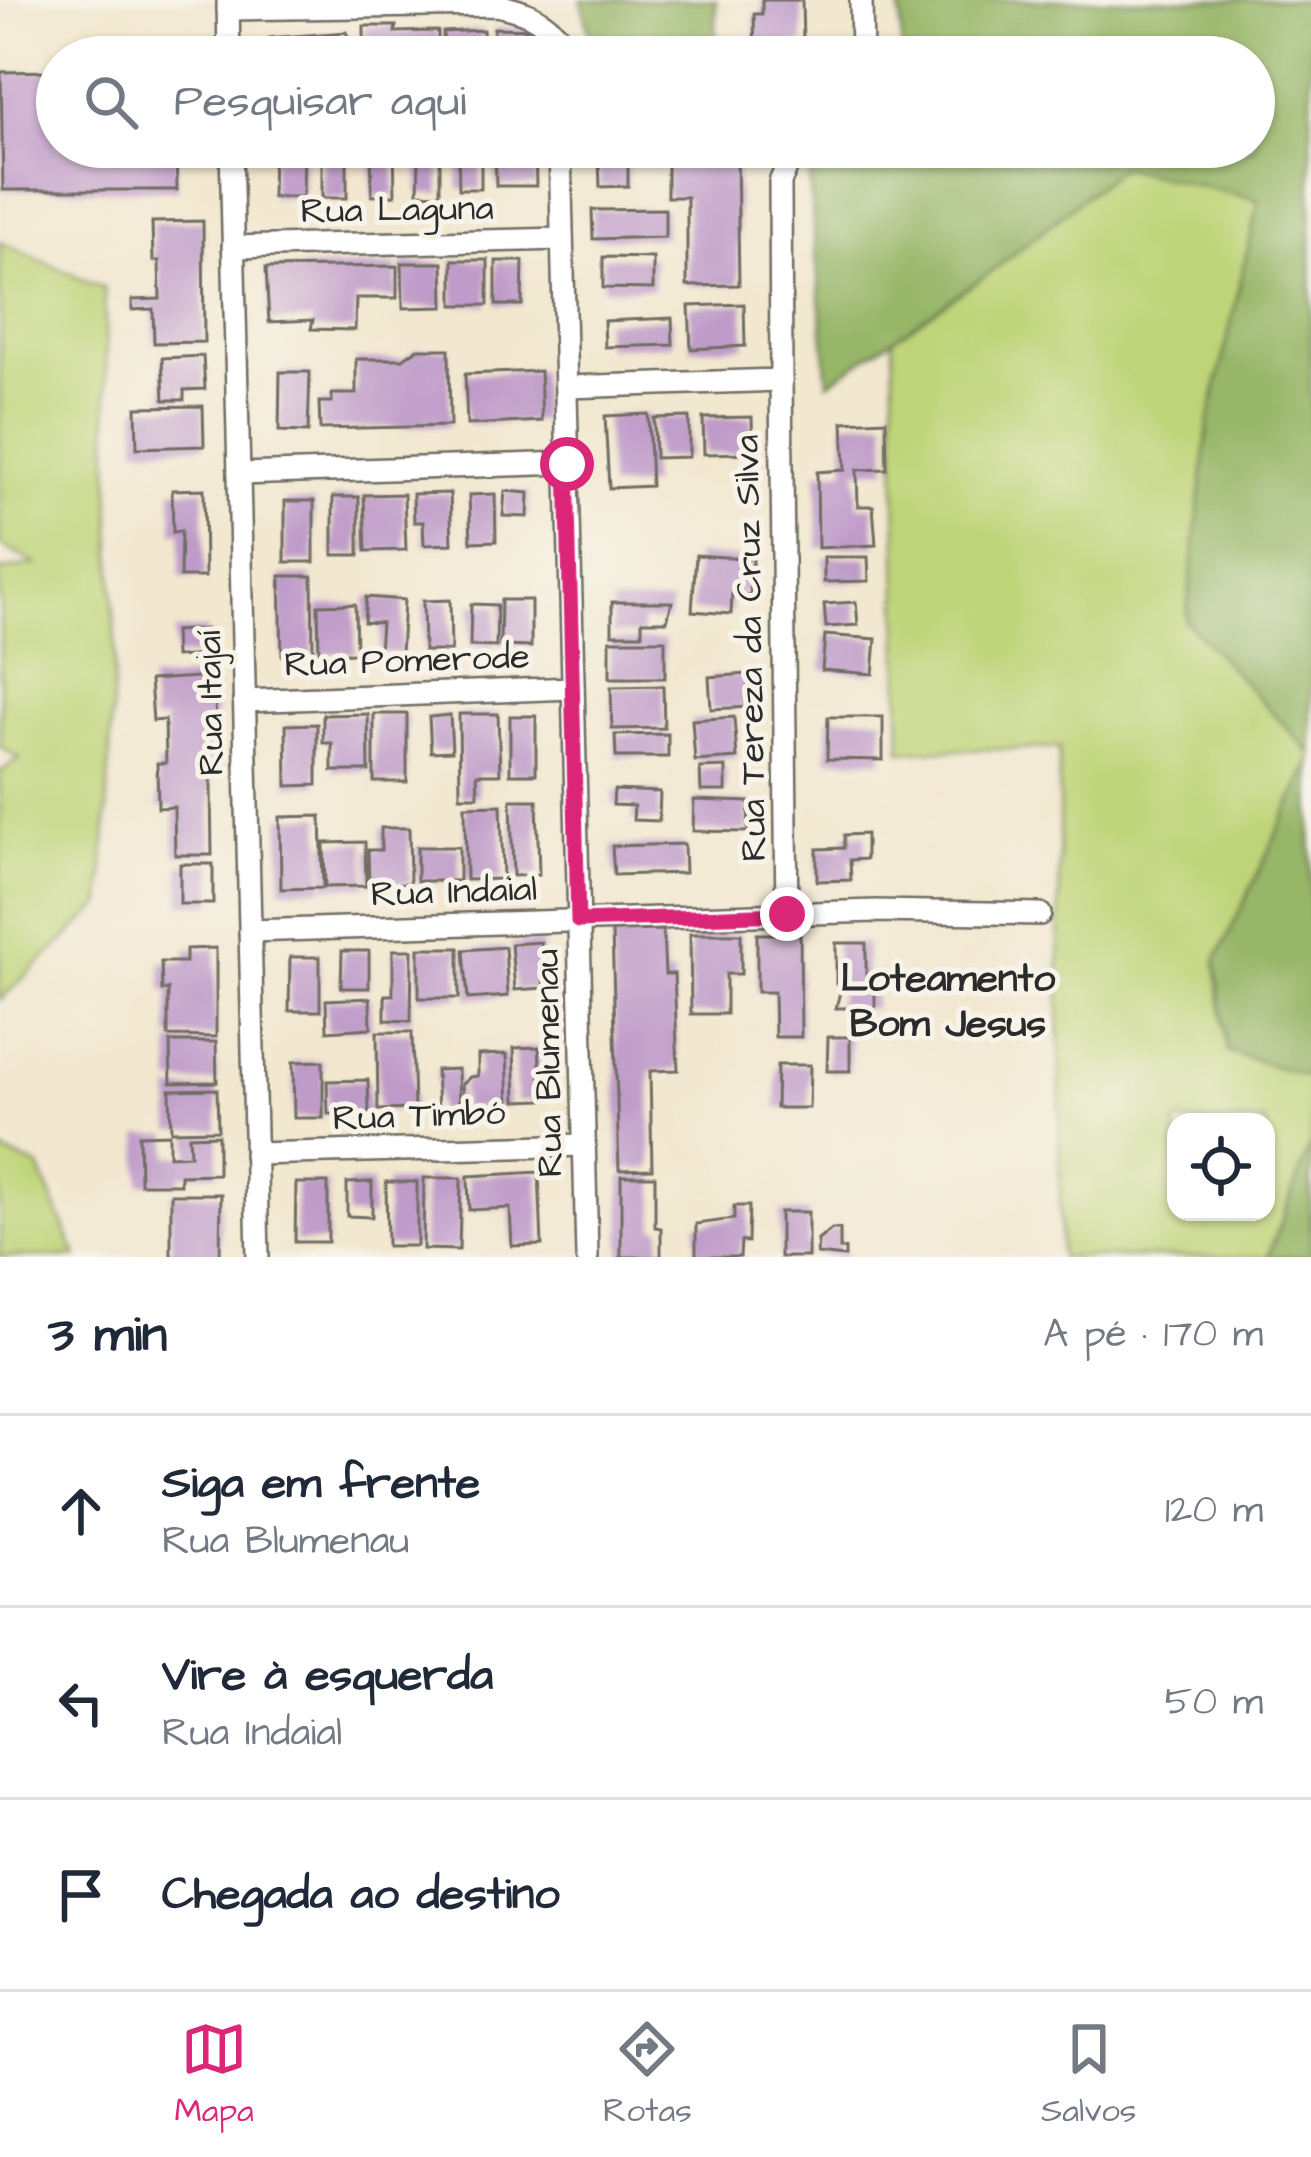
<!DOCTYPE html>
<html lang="pt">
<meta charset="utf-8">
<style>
:root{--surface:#fff;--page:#f6f6f7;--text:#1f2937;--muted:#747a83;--line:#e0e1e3;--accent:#db2777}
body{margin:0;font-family:"Architects Daughter",sans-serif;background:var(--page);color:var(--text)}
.controls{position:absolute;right:36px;bottom:36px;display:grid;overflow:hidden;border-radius:24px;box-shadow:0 3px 9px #0004}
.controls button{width:108px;height:108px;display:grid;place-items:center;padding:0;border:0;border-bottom:3px solid var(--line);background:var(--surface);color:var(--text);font:60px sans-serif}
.stop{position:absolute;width:36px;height:36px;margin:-27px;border:9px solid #db2777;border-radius:50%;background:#fff}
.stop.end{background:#db2777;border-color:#fff;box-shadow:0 3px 12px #0008}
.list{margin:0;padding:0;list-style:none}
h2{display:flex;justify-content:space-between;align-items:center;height:156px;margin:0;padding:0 48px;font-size:51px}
h2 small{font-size:39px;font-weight:400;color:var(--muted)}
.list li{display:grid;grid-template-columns:78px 1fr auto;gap:36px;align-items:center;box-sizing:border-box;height:192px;padding:0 48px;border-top:3px solid var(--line)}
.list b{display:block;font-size:45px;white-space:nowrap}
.list p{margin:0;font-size:39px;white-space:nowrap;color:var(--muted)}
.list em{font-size:39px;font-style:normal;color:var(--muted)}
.icon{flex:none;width:66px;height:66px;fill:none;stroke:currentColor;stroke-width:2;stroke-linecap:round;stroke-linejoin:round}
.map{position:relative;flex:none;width:1311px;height:1257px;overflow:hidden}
.search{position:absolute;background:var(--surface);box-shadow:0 3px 9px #0004;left:36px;right:36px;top:36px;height:132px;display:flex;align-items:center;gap:30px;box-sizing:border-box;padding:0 42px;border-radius:66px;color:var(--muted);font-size:45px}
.sheet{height:732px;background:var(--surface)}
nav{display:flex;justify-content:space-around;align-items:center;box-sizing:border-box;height:168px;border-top:3px solid var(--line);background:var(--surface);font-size:33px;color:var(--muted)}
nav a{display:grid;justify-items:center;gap:6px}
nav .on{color:var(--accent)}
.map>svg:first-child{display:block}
.green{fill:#bfd478;stroke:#758052;stroke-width:3;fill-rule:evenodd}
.forest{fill:#97b668;stroke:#61704a;stroke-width:3}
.building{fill:#bf9bc9}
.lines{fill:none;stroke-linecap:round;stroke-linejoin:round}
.street-casing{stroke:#716d64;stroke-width:26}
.street{stroke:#fff;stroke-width:21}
.route{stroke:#db2777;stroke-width:15}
.labels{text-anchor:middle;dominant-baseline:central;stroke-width:10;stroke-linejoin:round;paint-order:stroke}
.street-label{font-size:36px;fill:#2b2b2b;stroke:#f7f3e8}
.neighbourhood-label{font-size:39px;font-weight:bold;fill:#2b2b2b;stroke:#f7f3e8}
</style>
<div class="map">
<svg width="1311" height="1257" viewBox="0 0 1311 1257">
<rect width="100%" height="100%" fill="#f7f3e8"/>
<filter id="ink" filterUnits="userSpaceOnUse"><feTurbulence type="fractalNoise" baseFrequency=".00833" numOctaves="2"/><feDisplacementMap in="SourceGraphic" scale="24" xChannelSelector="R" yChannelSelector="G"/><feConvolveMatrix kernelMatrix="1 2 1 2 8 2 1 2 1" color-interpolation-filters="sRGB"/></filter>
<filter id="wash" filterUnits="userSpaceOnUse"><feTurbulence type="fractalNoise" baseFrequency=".004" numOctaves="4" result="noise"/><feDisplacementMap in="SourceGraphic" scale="48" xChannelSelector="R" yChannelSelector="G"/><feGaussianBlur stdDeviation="2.7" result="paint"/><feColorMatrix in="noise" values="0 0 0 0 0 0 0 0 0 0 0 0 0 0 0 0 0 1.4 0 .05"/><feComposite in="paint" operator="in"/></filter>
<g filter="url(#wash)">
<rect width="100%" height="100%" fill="#f2e7cf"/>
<g class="green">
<path d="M1121,167l139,33 -74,421 125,132v9l-95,199 11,89 84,28v65l-43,114h-208l-1,-509 -158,3 -8,-412zM1176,1122h90v90h-90z"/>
<path d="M0,242l104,47 11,362 -13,253 -102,96v-228l20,-13 -20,-12v-176l36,-7 -36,-19z"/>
<path d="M0,1151l38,15 39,91h-77z"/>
</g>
<g class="forest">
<path d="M581,0h135v57h-120z"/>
<path d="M900,0h411v753l-125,-132 22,-197 51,-224 -138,-33 -130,105 -163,111 -19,-205 60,-31h385v-90h-352z"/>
<path d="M1311,762v316l-84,-27 -11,-90z"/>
<path d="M1311,1143v114h-43z"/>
</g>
<g id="blocks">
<g class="building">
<path d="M762,0h40l1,44h-15v13h-33l-1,-43h8z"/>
<path d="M364,26h32l-1,6 43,-1v26h-168v-19l77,-6 1,15h16z"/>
<path d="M494,28l39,1 -1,28h-39z"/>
<path d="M483,30l2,27h-41l-1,-25z"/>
<path d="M57,71v76h119l1,43h-174l-2,-118z"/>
<path d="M371,147h23l1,48 -23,1z"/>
<path d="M458,147h23v42h-22z"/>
<path d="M495,147h40l1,39h-40z"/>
<path d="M273,150h31l-1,47h-31z"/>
<rect x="322" y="154" width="25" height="44"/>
<path d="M667,156h70l2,129 -52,1v-89h-20z"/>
<path d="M419,159h21v35l-22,-1z"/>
<path d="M599,160h29v26l-28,1z"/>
<path d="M665,209v28l-72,2 -1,-29z"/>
<path d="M203,221l1,121 -50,1 -1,-34 -21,1v-10l28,-1 -1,-38h-6l-1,-39z"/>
<path d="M603,257l50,1v31l-50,-1z"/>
<rect x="453" y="260" width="35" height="45"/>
<path d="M496,261h27l-1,44h-26z"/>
<path d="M402,263h41l1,44 -41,1z"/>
<path d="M397,266v32h-41l-1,32 -44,-1 2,-9 -44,2 -3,-54z"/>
<path d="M744,304l1,42 -54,3 -2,-43z"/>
<path d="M672,318l1,27 -68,2 -1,-26z"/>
<path d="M417,349h32l1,77 -130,3 -1,-27h13v-8h24v-35h47z"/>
<path d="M203,356l2,33 -21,1v10h-20l-2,-42z"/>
<path d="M540,371l2,50 -75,4 -2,-51z"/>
<path d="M280,372h30l-2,60 -29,-1z"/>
<path d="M203,406l1,40 -67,2 -1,-41z"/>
<path d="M648,414l3,72 -42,2 -4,-72z"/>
<path d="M689,417v40l-34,1 -1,-40z"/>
<path d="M752,417l1,36 -49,1 -1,-36z"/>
<path d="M886,420l1,49 -30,1 1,36h15l3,39 -58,3 -1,-76 28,-2 -2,-48z"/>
<path d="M204,489l1,88h-25l1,-46 -8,1 -1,-42z"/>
<path d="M505,491l24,2 -1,24 -25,-1z"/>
<path d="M450,493l2,51 -28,1 -1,-23h-9l-1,-28z"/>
<path d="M404,494l2,56 -40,1 -2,-56z"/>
<path d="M495,494l1,47 -25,1 -2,-47z"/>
<rect x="333" y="497" width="26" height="58"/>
<rect x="285" y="501" width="29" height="61"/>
<path d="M696,555l57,4 -3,36 -18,-1 -1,20 -39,-3z"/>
<path d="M824,557h44l1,24 -45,1z"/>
<path d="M280,576h32l1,79 -31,1z"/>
<path d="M366,597l38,3 -3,54 -22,-2 2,-29 -17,-1z"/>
<path d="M450,600l1,51h-27l-1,-50z"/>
<path d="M501,600h30v47l-31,-1z"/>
<path d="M612,602h60l-5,19h-25v13h-30z"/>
<path d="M856,602l2,23 -32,2 -2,-23z"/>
<path d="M355,604l1,49 -37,1 -1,-49z"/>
<path d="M471,604l26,1 -1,42 -26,-1z"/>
<path d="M206,629l1,26 -32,2 -1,-26z"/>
<path d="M825,635l51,4 -3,35 -51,-4z"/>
<rect x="610" y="640" width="55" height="38"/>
<path d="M747,674l2,33 -38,2 -2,-32z"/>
<path d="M213,676l3,41 -6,1 2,137h-37l-1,-48 -16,1 -1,-45h9l-1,-43 -12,1 -3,-41z"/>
<path d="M663,686l1,42 -52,1 -1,-42z"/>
<path d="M368,714l1,57h-37v-28h-9v-28z"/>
<rect x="374" y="714" width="33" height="68"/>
<path d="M459,714h39l2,60h-23l1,22h-18z"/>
<path d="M450,715l2,36 -21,1 -2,-35z"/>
<rect x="510" y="716" width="26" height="58"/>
<path d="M734,717l3,41 -42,3 -3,-41z"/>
<path d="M828,717h55v43l-56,-1z"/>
<path d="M317,724v61l-30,1 -1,-61z"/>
<path d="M668,734v23h-52l-1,-22z"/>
<path d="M726,767v24h-25l-1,-23z"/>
<path d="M614,790l46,2 -1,29 -26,-1 1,-14 -21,-1z"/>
<path d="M511,800h26l2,75 -26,1z"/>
<path d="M694,800l55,2 -1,30 -55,-1z"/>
<path d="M501,805l2,74 -37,1 -1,-74z"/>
<path d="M321,816l2,72 -42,1 -1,-72z"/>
<path d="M381,828h28l1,55 -41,1 -1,-34h13z"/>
<path d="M866,834v25l-16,1 1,20 -34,1v-32l27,-1v-13z"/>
<path d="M365,842l1,44 -41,1 -1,-44z"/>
<path d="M684,844l1,29 -71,2 -2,-29z"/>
<rect x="417" y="847" width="42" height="34"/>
<rect x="180" y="864" width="33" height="40"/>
<path d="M663,930l2,44h9l4,96 -28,1 2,98 -33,1 -7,-239z"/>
<path d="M690,934h51v40h-15v40h-35z"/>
<path d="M757,934h43l1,103h-26l-1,-45h-17z"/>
<path d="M541,942l3,46 -29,2 -4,-46z"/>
<path d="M836,943h30v42h9v23h-39l5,-20 -5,-4z"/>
<path d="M505,947l3,49 -40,3 -4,-49z"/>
<path d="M216,948v89l-48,-1v-47l-6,2 -1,-29h25v-13z"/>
<rect x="419" y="948" width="40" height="50"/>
<path d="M393,950h19l-1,71 -26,-1v-25h8z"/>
<path d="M342,951h27v37h-28z"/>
<path d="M290,957h30v54h-31z"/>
<path d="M370,998l1,30 -44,3 -1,-31z"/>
<path d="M377,1032h35l2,77 -36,1z"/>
<path d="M828,1037h22v34h-23z"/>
<path d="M170,1042h46l1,40 -46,1z"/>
<path d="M539,1047l3,53 -26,1 -2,-53z"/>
<path d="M507,1054l2,53 -46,1 -1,-24 8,-7 8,-1v-21z"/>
<path d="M323,1061v57h-29l-1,-56z"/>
<path d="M777,1065h33l-1,43h-33z"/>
<path d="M458,1069l1,40 -21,1 -2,-40z"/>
<path d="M368,1080l1,34h-41l-1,-33z"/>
<path d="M217,1089l1,41 -47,1 -1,-41z"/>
<path d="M169,1134v22l21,-1 -1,-19 29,-1v39l-38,1v9h-40l-1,-49z"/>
<path d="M539,1172l3,73 -30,1 -2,-38 -41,2 -1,-34z"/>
<path d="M621,1176h34v51l6,1v29h-40z"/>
<path d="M424,1178h37l-2,72 -36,-1z"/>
<path d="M372,1182v35l-25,-1v-33z"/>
<path d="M386,1182h31v64h-30z"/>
<path d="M296,1183h32v59h-33z"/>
<path d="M171,1194h50l-1,63h-49z"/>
<path d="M734,1206h15l-1,36 -7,-1 -1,16h-44v-33l38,-5z"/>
<rect x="780" y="1212" width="28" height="45"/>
<path d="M832,1229h8v20h5v8l-28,-3 1,-14z"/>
</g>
</g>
</g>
<g filter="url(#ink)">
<use href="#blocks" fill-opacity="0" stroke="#716d64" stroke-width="3"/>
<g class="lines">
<defs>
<g id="street">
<path d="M228,0l1,57"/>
<path d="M861,0l1,57"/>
<path d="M228,9l269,-4c26,6 41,11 60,30l1,22"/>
<path d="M231,147l27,1110"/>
<path d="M560,147l27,1110"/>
<path d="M233,247l329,-8"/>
<path d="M781,380l6,534"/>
<path d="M566,387l215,-7 -1,-198 13,-29 22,-6"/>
<path d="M239,474l328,-11"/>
<path d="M244,701l329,-13"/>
<path d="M250,931l626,-20 164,3"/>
<path d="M255,1154l329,-9"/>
</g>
</defs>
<use href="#street" class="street-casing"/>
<use href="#street" class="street"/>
</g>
</g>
<g class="lines" filter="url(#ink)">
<path class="route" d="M567,464l11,457 209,-7"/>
</g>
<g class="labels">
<g class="street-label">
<text transform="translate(397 210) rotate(-1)">Rua Laguna</text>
<text transform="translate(751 648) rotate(-91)">Rua Tereza da Cruz Silva</text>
<text transform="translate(407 661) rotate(-2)">Rua Pomerode</text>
<text transform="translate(211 703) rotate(-91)">Rua Itajaí</text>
<text transform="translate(454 892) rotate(-2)">Rua Indaial</text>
<text transform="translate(549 1063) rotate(-91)">Rua Blumenau</text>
<text transform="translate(419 1116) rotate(-2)">Rua Timbó</text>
</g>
<g class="neighbourhood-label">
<text x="948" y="980">Loteamento<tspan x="948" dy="45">Bom Jesus</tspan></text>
</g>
</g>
</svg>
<div class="controls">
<button><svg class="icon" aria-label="locate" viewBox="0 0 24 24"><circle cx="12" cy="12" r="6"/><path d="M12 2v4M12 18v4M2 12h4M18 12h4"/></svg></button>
</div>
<div class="stop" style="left:567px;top:464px"></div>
<div class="stop end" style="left:787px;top:914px"></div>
<div class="search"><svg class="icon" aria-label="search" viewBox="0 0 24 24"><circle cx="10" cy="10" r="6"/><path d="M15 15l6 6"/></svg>Pesquisar aqui</div>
</div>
<section class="sheet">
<h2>3 min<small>A pé · 170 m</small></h2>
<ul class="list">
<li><svg class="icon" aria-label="ahead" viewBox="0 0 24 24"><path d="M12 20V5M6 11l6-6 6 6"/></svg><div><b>Siga em frente</b><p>Rua Blumenau</p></div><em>120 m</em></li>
<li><svg class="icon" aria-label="left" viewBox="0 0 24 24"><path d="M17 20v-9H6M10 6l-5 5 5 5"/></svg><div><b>Vire à esquerda</b><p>Rua Indaial</p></div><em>50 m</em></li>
<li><svg class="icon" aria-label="arrive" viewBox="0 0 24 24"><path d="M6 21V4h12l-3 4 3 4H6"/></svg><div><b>Chegada ao destino</b></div></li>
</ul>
</section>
<nav>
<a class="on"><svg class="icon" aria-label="map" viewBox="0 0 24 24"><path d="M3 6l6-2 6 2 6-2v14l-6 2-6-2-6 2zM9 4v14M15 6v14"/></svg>Mapa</a>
<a><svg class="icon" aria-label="directions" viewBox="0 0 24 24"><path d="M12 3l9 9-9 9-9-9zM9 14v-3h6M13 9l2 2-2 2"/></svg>Rotas</a>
<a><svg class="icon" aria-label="saved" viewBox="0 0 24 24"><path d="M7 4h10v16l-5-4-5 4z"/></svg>Salvos</a>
</nav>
